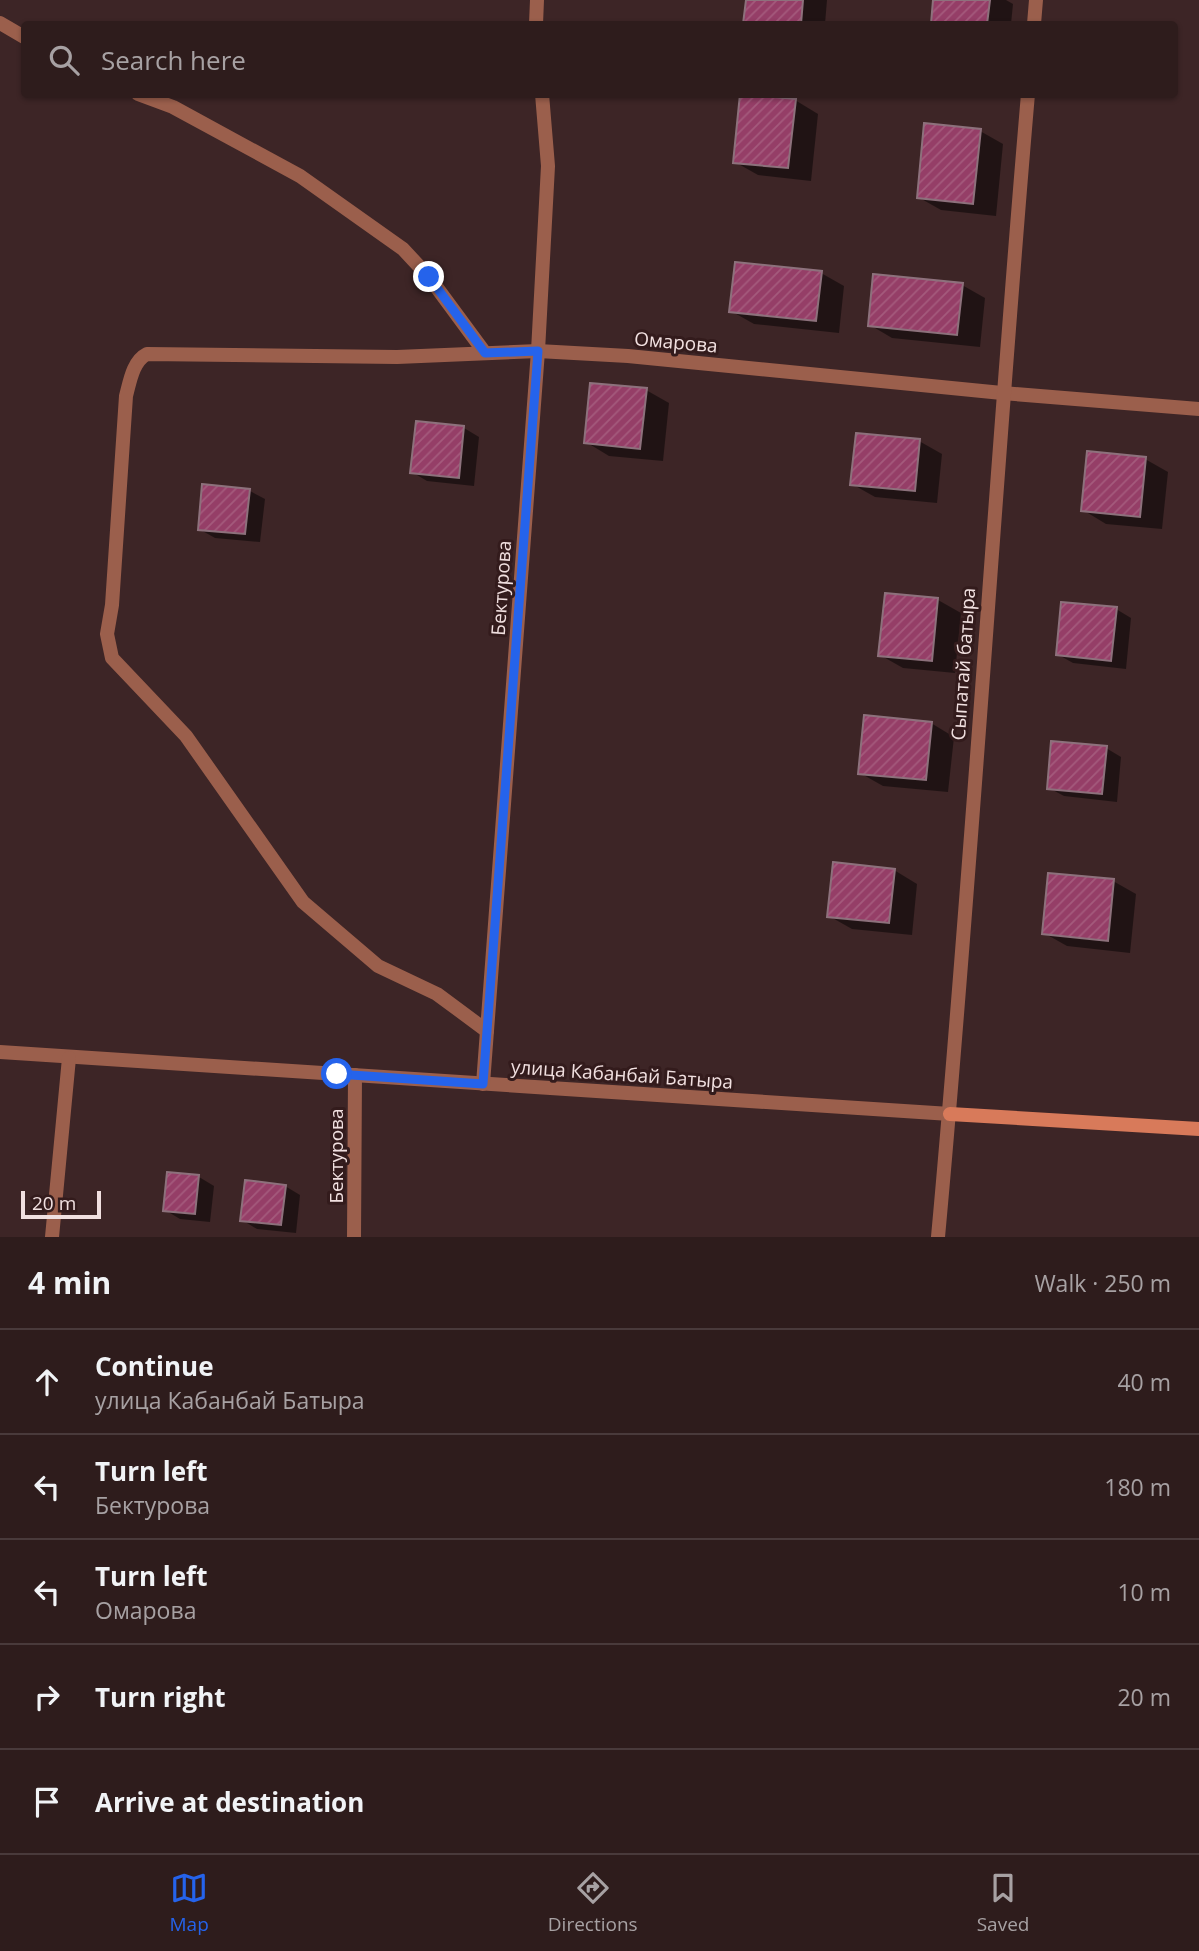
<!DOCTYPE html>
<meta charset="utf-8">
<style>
:root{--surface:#2e1c1c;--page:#3a2929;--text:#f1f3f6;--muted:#a7a1a3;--line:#493a3b;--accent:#2563eb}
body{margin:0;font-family:"Open Sans",sans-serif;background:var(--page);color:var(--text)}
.scale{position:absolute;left:21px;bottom:18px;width:80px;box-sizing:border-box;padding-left:7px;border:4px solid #f1e0e0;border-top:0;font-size:19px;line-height:24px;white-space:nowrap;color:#f1e0e0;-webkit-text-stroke:5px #331b1c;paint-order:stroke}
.stop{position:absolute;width:21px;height:21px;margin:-16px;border:5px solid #2563eb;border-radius:50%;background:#fff}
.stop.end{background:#2563eb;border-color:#fff;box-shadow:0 2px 7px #0008}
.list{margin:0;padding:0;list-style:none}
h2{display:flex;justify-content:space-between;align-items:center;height:91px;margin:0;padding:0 28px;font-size:30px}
h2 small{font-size:23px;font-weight:400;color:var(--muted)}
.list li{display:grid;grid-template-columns:46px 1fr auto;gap:21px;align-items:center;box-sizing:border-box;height:105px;padding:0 28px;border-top:2px solid var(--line)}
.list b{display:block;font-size:26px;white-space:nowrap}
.list p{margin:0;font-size:23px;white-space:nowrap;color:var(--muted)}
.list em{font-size:23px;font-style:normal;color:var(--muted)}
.icon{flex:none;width:38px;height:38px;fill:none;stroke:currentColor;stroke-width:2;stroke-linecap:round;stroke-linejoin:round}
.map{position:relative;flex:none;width:1199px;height:1237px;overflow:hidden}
.search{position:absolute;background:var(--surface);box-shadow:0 2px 5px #0004;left:21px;right:21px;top:21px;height:77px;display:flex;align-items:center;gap:18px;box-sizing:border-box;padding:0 24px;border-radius:7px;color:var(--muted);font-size:26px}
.sheet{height:616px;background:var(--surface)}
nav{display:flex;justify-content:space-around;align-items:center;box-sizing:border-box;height:98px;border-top:2px solid var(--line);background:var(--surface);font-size:19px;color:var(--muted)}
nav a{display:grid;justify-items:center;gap:4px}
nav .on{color:var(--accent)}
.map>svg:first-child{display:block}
.shadow{fill:#0007}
.building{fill:url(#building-hatch);stroke:#8d717c;stroke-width:2}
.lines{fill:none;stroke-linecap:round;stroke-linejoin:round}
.lane{stroke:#9b5f4c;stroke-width:14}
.street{stroke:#9b5f4c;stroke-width:14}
.secondary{stroke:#d87a5a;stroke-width:14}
.route{stroke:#2563eb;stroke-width:9}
.labels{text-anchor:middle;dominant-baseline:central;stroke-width:6;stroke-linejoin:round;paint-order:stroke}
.street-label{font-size:19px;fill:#f1e0e0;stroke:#331b1c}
</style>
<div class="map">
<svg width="1199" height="1237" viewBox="0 0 1199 1237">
<defs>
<pattern id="building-hatch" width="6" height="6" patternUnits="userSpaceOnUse" patternTransform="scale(1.75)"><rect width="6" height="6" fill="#953e67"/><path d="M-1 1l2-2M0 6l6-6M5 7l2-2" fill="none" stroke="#a45a7c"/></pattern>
</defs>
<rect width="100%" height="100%" fill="#3d2526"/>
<g class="shadow">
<path d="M747,0h80l-2,24h-80z"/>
<path d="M935,0h71l7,4 -2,20h-79z"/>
<path d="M795,100l23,14 -7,67 -53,-6 -23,-13z"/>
<path d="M980,131l23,13 -7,72 -55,-6 -23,-13z"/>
<path d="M821,273l23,13 -5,47 -85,-9 -23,-13z"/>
<path d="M962,285l23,13 -5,49 -88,-9 -22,-13z"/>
<path d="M646,390l23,13 -6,58 -54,-5 -23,-14z"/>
<path d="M464,428l15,9 -5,49 -47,-5 -15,-9z"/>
<path d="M919,441l23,13 -5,49 -62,-6 -23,-13z"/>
<path d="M1145,459l23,13 -6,57 -56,-5 -23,-14z"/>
<path d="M250,491l15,8 -5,43 -45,-4 -16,-9z"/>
<path d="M938,600l23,13 -6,60 -52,-5 -23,-13z"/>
<path d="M1116,609l15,9 -5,51 -53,-6 -16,-9z"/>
<path d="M931,723l23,14 -6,55 -65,-6 -23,-13z"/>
<path d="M1106,748l15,9 -4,45 -53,-6 -15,-8z"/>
<path d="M894,870l23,14 -5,51 -60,-6 -23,-13z"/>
<path d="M1113,881l23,13 -6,59 -63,-7 -23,-13z"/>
<path d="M199,1177l15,9 -4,36 -30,-3 -15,-9z"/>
<path d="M285,1186l15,9 -4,38 -39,-4 -15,-9z"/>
</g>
<g class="building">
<path d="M746,0h57l-2,24h-58z"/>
<path d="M933,0h57l-3,24h-56z"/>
<path d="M740,94l56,5 -8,69 -55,-5z"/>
<path d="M924,123l57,6 -8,75 -56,-6z"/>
<path d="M735,262l87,9 -6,50 -87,-9z"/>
<path d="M873,274l90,9 -6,52 -89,-9z"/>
<path d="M590,383l57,5 -7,61 -56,-6z"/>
<path d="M416,421l48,5 -5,52 -49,-5z"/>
<path d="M856,433l64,6 -5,52 -65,-6z"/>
<path d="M1087,451l59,6 -6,60 -59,-6z"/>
<path d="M202,484l48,5 -5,45 -47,-4z"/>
<path d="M885,593l53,5 -6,63 -54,-5z"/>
<path d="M1061,602l56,5 -6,54 -55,-6z"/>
<path d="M864,715l68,7 -6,58 -68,-6z"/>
<path d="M1051,741l56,5 -5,48 -55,-5z"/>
<path d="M833,862l62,7 -6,54 -62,-6z"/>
<path d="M1048,873l66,6 -6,62 -66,-7z"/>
<path d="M167,1172l32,3 -4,39 -32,-3z"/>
<path d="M245,1180l41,5 -5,40 -41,-4z"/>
</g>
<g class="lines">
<g class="lane">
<path d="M0,23l24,14"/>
<path d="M138,94l35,13 127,69 103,73 26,28 56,76"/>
</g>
<g class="street">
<path d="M536,24l1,-24"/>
<path d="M1034,24l2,-24"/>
<path d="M487,1031l-50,-37 -59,-28 -75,-64 -117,-166 -74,-78 -5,-24 5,-29 14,-209c4,-15 7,-35 21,-42l250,3 141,-6 90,5 374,37 197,16"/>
<path d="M0,1052l950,62"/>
<path d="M483,1084l55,-733 10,-185 -6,-72"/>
<path d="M52,1237l17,-179"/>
<path d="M354,1237l1,-162"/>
<path d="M938,1237c35,-380 57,-762 90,-1143"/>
</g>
<path class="secondary" d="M950,1114l249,15"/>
</g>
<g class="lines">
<path class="route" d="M337,1074l146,10 55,-733 -53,2 -56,-76"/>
</g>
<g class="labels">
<g class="street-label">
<text transform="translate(676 342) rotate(5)">Омарова</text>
<text transform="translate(501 588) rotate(-86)">Бектурова</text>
<text transform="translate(963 664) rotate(-86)">Сыпатай батыра</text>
<text transform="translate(622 1074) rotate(4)">улица Кабанбай Батыра</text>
<text transform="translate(336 1156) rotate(-90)">Бектурова</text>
</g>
</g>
</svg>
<div class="scale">20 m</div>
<div class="stop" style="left:337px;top:1074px"></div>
<div class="stop end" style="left:429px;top:277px"></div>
<div class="search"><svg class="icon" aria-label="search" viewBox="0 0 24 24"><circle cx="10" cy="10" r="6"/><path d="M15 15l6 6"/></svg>Search here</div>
</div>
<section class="sheet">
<h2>4 min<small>Walk · 250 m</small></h2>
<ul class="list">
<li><svg class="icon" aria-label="ahead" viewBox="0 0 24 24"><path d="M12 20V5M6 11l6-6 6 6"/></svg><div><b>Continue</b><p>улица Кабанбай Батыра</p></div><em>40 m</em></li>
<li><svg class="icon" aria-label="left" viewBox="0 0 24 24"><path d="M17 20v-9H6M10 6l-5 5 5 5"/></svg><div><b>Turn left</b><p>Бектурова</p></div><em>180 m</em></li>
<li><svg class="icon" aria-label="left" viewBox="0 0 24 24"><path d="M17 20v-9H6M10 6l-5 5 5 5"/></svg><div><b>Turn left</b><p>Омарова</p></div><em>10 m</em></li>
<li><svg class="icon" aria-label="right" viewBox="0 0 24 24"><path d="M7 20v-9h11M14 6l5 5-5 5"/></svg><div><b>Turn right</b></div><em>20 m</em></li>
<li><svg class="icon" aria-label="arrive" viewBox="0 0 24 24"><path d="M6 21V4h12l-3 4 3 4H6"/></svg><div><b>Arrive at destination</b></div></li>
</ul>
</section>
<nav>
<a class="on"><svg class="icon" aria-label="map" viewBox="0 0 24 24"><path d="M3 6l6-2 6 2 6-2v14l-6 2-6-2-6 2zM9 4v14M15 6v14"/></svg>Map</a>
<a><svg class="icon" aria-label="directions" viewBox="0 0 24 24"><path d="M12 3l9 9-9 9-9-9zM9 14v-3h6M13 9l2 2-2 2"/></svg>Directions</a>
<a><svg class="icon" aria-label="saved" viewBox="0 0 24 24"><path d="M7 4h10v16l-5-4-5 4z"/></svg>Saved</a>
</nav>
